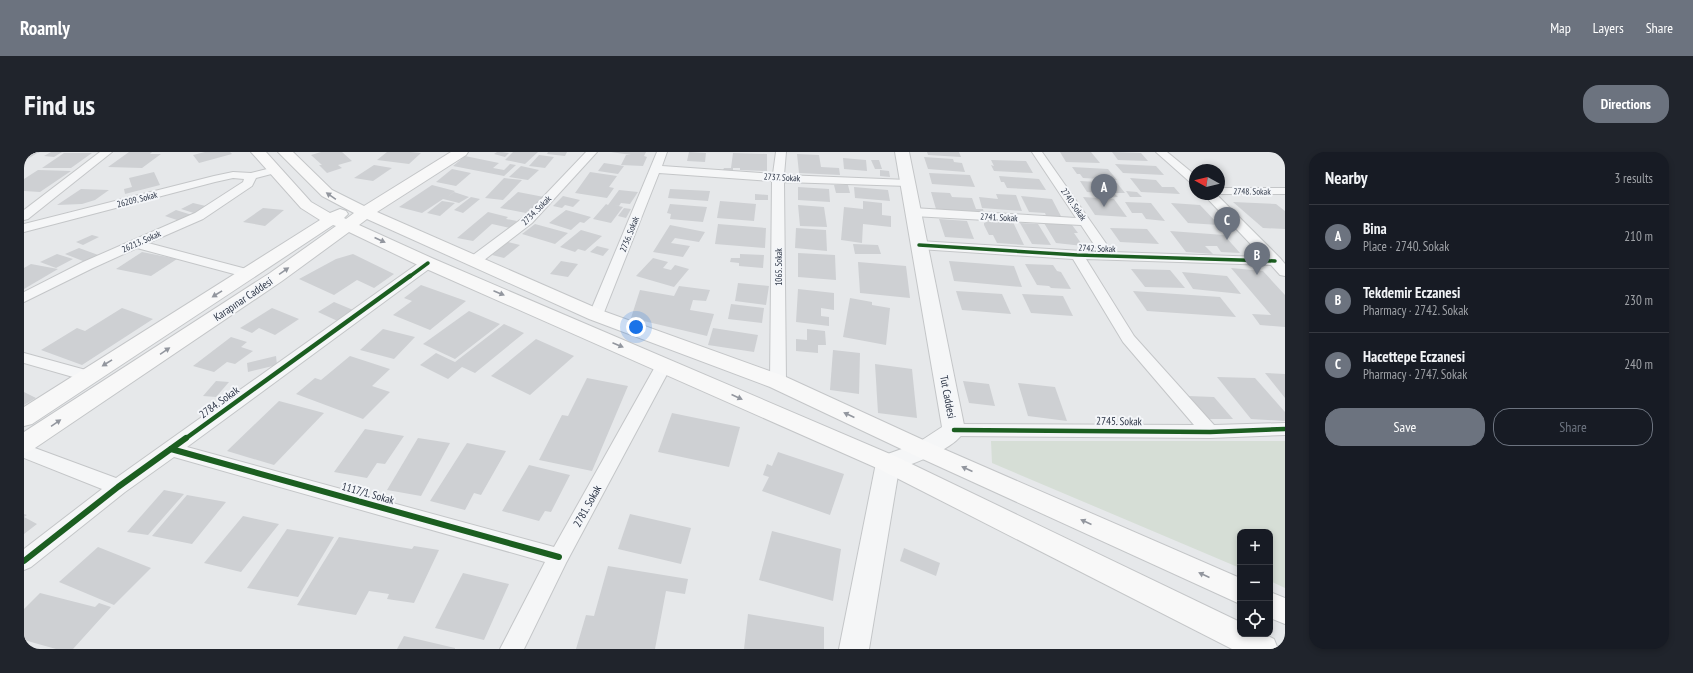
<!DOCTYPE html>
<meta charset="utf-8">
<style>
:root{--surface:#171b24;--page:#20242c;--text:#f1f3f6;--muted:#9ea1a6;--line:#363941;--accent:#6c737f}
body{margin:0;font-family:"PT Sans Narrow",sans-serif;background:var(--page);color:var(--text)}
.controls{position:absolute;right:12px;bottom:12px;display:grid;overflow:hidden;border-radius:8px;box-shadow:0 2px 6px #0003}
.controls button{width:36px;height:36px;display:grid;place-items:center;padding:0;border:0;border-bottom:1px solid var(--line);background:var(--surface);color:var(--text);font:20px sans-serif}
.compass{position:absolute;left:1165px;top:12px;width:36px;height:36px;border-radius:50%;background:var(--surface);box-shadow:0 2px 6px #0003;rotate:278deg}
.you{position:absolute;left:612px;top:175px;width:14px;height:14px;margin:-10px;border:3px solid #fff;border-radius:50%;background:#1a73e8;box-shadow:0 0 0 6px #1a73e833}
.badge{display:grid;place-items:center;width:26px;height:26px;border-radius:50%;background:var(--accent);color:#fff;font-size:13px;font-weight:700}
.pin{position:absolute;translate:-50% -33px;filter:drop-shadow(0 1px 2px #0008)}
.pin::after{content:'';position:absolute;top:21px;width:14px;height:12px;background:inherit;clip-path:polygon(0 0,100% 0,50% 100%)}
.list{margin:0;padding:0;list-style:none}
h2{display:flex;justify-content:space-between;align-items:center;height:52px;margin:0;padding:0 16px;font-size:17px}
h2 small{font-size:13px;font-weight:400;color:var(--muted)}
.list li{display:grid;grid-template-columns:26px 1fr auto;gap:12px;align-items:center;box-sizing:border-box;height:64px;padding:0 16px;border-top:1px solid var(--line)}
.list b{display:block;font-size:15px;white-space:nowrap}
.list p{margin:0;font-size:13px;white-space:nowrap;color:var(--muted)}
.list em{font-size:13px;font-style:normal;color:var(--muted)}
.actions{display:flex;gap:8px;padding:12px 16px}
.actions a{flex:1;padding:9px 0;border:1px solid var(--accent);border-radius:16px;text-align:center;font-size:14px;color:var(--accent)}
.actions .main{background:var(--accent);color:#fff}
.icon{flex:none;width:22px;height:22px;fill:none;stroke:currentColor;stroke-width:2;stroke-linecap:round;stroke-linejoin:round}
.map{position:relative;flex:none;width:1261px;height:497px;overflow:hidden;border-radius:16px}
header{display:flex;align-items:center;gap:24px;box-sizing:border-box;height:56px;padding:0 20px;background:var(--accent);color:#fff}
header strong{font-size:19px}
nav{display:flex;gap:22px;margin-inline-start:auto;font-size:14px}
.intro{display:flex;align-items:center;justify-content:space-between;box-sizing:border-box;height:96px;padding:0 24px}
h1{margin:0;font-size:28px}
.button{padding:10px 18px;border-radius:16px;background:var(--accent);color:#fff;font-size:14px;font-weight:700}
main{display:flex;gap:24px;padding:0 24px}
aside{flex:1;background:var(--surface);border-radius:16px;box-shadow:0 2px 6px #0003}
.map>svg:first-child{display:block}
.green{fill:#d6ded6}
.building{fill:#ced0d3}
.lines{fill:none;stroke-linecap:round;stroke-linejoin:round}
.minor-casing{stroke:#c4c6c8;stroke-width:2}
.tertiary-casing{stroke:#c4c6c8;stroke-width:2}
.secondary-casing{stroke:#c4c6c8;stroke-width:2}
.minor{fill:#f5f6f7;fill-rule:evenodd}
.tertiary{fill:#f5f6f7;fill-rule:evenodd}
.secondary{fill:#f8f8f8;fill-rule:evenodd}
.cycleway-far2-casing{stroke:#f4f6f9;stroke-width:5.5}
.cycleway-far1-casing{stroke:#f4f6f9;stroke-width:7}
.cycleway-casing{stroke:#f4f6f9;stroke-width:8}
.cycleway-far2{stroke:#1b5e20;stroke-width:3.5}
.cycleway-far1{stroke:#1b5e20;stroke-width:4.5}
.cycleway{stroke:#1b5e20;stroke-width:6}
.oneway{fill:#92969e}
.labels{text-anchor:middle;dominant-baseline:central;stroke-width:4;stroke-linejoin:round;paint-order:stroke}
.far-street-label{font-size:9px;fill:#2b3445;stroke:#f4f6f9}
.street-label{font-size:11px;fill:#2b3445;stroke:#f4f6f9}
</style>
<header>
<strong>Roamly</strong>
<nav><a>Map</a><a>Layers</a><a>Share</a></nav>
</header>
<div class="intro"><h1>Find us</h1><a class="button">Directions</a></div>
<main>
<div class="map">
<svg width="1261" height="497" viewBox="0 0 1261 497">
<rect width="100%" height="100%" fill="#e6e8ea"/>
<path class="green" d="M967,289h294v147l-15,-7v-49h-30v36l-248,-105z"/>
<g class="building">
<path d="M0,0h15l-15,9z"/>
<path d="M27,0h11l-8,5 -10,-1z"/>
<path d="M105,0h23l-2,2h11l-19,14 -34,-1z"/>
<path d="M181,0h25l2,2 -33,9 -6,-8z"/>
<path d="M297,0h21l10,9 -14,4 4,3 -15,5 -8,-8h3l-11,-10z"/>
<path d="M363,0h23l11,1 -12,11 -32,-4z"/>
<path d="M473,0h5l7,1 -4,4 -11,-3z"/>
<path d="M489,0h25l-13,12 -20,-4z"/>
<path d="M524,0h19l-2,4 -18,-2z"/>
<path d="M587,0h35l-2,4 3,1 -4,9 -22,-1 5,-10h5z"/>
<path d="M665,0l17,1 -1,9 -18,-1z"/>
<path d="M903,0h32l2,5 -33,-2z"/>
<path d="M1036,0h31l9,11 -34,-1z"/>
<path d="M1088,0l29,1 7,8 -30,-1z"/>
<path d="M40,1h28l-21,15h-29z"/>
<path d="M709,1l34,1v17l-27,-1v-2h-7v3l-10,-1 1,-2h7z"/>
<path d="M773,2l22,1 2,12 18,1 1,7 -41,-2z"/>
<path d="M515,3l15,2 -9,11 -16,-2z"/>
<path d="M441,4l34,7 -6,5 11,2 6,-6 6,1 -12,11 -51,-10z"/>
<path d="M900,5l29,2 1,3 8,1 3,9 -37,-3z"/>
<path d="M819,6l23,2 1,11 -23,-2z"/>
<path d="M847,8h8l3,9h-7z"/>
<path d="M967,8l35,1 7,12 -39,-2 -3,-6 3,1z"/>
<path d="M580,11l20,3 -6,8 -20,-3z"/>
<path d="M1091,12l41,2 8,9 -41,-2z"/>
<path d="M350,13l18,3 -19,13 -19,-3z"/>
<path d="M497,14l18,4 -11,10 -19,-3z"/>
<path d="M1048,15l36,2 9,11 -34,-2 -3,-4h-3z"/>
<path d="M428,17l19,4 -15,13 -20,-4z"/>
<path d="M14,18l33,1 -31,21 -16,-1v-12z"/>
<path d="M856,18l9,1 1,6 -10,-1z"/>
<path d="M130,20l6,13 -35,9 -1,-5 8,-2 -3,-9z"/>
<path d="M566,20l27,4 -8,11 5,1 -7,10 -32,-5z"/>
<path d="M905,21l41,2 5,12 -43,-3z"/>
<path d="M975,24l40,3 7,11 -39,-2 -3,-6h-3z"/>
<path d="M480,26l18,2 -19,20 -18,-2z"/>
<path d="M1106,26l26,2 6,7h12l6,7 -39,-2z"/>
<path d="M1056,29l37,2 8,10h-11l4,4 -15,-1 -2,-3 -14,-1z"/>
<path d="M408,33l23,6 -9,7 8,-6 15,5 -10,6 -16,-4 -21,14 -23,-6z"/>
<path d="M810,33h14l2,8h-14z"/>
<path d="M774,35l31,2 1,13 -32,-2z"/>
<path d="M830,35l34,3 2,11 -35,-3z"/>
<path d="M57,37l28,1 -14,10 -13,4 -25,1z"/>
<path d="M646,37l40,2 -2,10 -40,-3z"/>
<path d="M595,38l19,2 -8,12 -9,-1 -2,3 -5,-1 9,2 -12,16 -18,-4 13,-15 2,1z"/>
<path d="M1102,39l11,1 5,5h-12z"/>
<path d="M494,40l26,5 -18,16 -26,-5z"/>
<path d="M907,40l19,1 2,4 20,1 4,11h7l1,4 -48,-4z"/>
<path d="M731,42l13,1v5h-13z"/>
<path d="M972,42l20,1 6,16 -40,-3 -3,-11 19,2z"/>
<path d="M539,44l17,4 -7,7 -8,-2 -3,3 -9,-2z"/>
<path d="M997,44l31,3 11,21 -16,-2 -2,-5 -16,-1z"/>
<path d="M447,45l9,2 -17,14 -9,-3z"/>
<path d="M1059,45l31,2 13,18 -32,-2z"/>
<path d="M418,49l13,2 -15,13 -13,-3z"/>
<path d="M696,49l36,3 -2,17 -37,-3z"/>
<path d="M839,49l19,2v12l9,1v11l-28,-3 -1,19 -21,-3 3,-33 19,2z"/>
<path d="M1101,50l26,1 14,18 -19,-2 -4,-6h-10z"/>
<path d="M1209,50l43,2 9,7v18l-22,-1z"/>
<path d="M169,51l17,4 -13,7 -16,-5z"/>
<path d="M1147,51l29,2 19,20 -31,-2z"/>
<path d="M646,52l37,3 -4,15 -33,-3 1,-5 -4,-1z"/>
<path d="M774,53l26,2 3,20 -27,-1z"/>
<path d="M239,56l21,2 -19,16 -22,-4z"/>
<path d="M600,56l7,1 -5,9 -8,-2z"/>
<path d="M152,58l16,5 -12,6 -15,-5z"/>
<path d="M542,58l25,7 -7,6 -4,-1 -9,8 -22,-7z"/>
<path d="M464,60l20,5 -2,2 11,2 -7,7 -18,-4 -19,17 -16,-3z"/>
<path d="M915,67l28,2 7,18 -29,-2z"/>
<path d="M965,69l24,1 11,23 -27,-2 -4,-8h-4l-5,-10v-2z"/>
<path d="M996,71l18,1 13,21 -19,-1z"/>
<path d="M1020,71l28,2 6,8h-4l9,13 -27,-3z"/>
<path d="M511,72l33,9 -13,11 -33,-10z"/>
<path d="M694,72l48,4 -1,20 -50,-4z"/>
<path d="M646,73l35,7 -6,10 -24,-4 -4,5 19,3 -7,11 -30,-5z"/>
<path d="M772,76l30,2 1,21 -32,-3z"/>
<path d="M1086,76l37,1 12,15 -39,-2z"/>
<path d="M557,78l21,6 -17,15 -7,-2 -3,3 -15,-5z"/>
<path d="M1146,79l54,4 16,18 -19,-1 -4,-6h-12l8,8 -27,-2z"/>
<path d="M68,83l7,2 -16,8 -7,-3z"/>
<path d="M484,90l12,3 -16,13 -12,-3z"/>
<path d="M829,92l25,1 3,9h-26z"/>
<path d="M573,94l12,3 -6,7 -13,-4z"/>
<path d="M55,96l22,8 -13,7 -23,-9z"/>
<path d="M118,100l35,7 -26,17 -35,-7z"/>
<path d="M774,101l37,2 1,25 -38,-3z"/>
<path d="M33,102l16,5 -17,9 -16,-6z"/>
<path d="M329,102l41,20 -20,14 -17,-8 -23,15 -35,-16 37,-20z"/>
<path d="M716,102l24,1 -1,13 -24,-2v-3l-9,-1 1,-4h9z"/>
<path d="M629,106l15,4 -5,6 8,2 4,-5 14,4 -15,18 -38,-11z"/>
<path d="M537,109l17,3 -10,13 -18,-3z"/>
<path d="M925,109l65,5 8,21 -68,-6z"/>
<path d="M834,110l48,4 4,32 -50,-5z"/>
<path d="M7,112l27,5 -34,20v-21z"/>
<path d="M1001,112l28,1 4,6 4,1 10,17 -20,-1 -2,-2 -12,-1z"/>
<path d="M1207,116l32,3 22,24v32l-25,-2 -8,-11 19,1z"/>
<path d="M1107,117l39,1 15,18 -40,-1z"/>
<path d="M1158,120l45,4 14,18 -48,-5z"/>
<path d="M714,131l31,3 -3,19 -31,-4z"/>
<path d="M397,133l45,16 -36,29 -37,-15 19,-14 -8,-3z"/>
<path d="M655,134l31,4 -4,11 -13,-1 -3,10 24,4 -7,22 -76,-18 9,-28 34,6z"/>
<path d="M774,137l36,4v17l-13,-2v8l8,1v9l-33,-4z"/>
<path d="M932,139l46,3 9,20 -49,-4z"/>
<path d="M1109,139l87,6 16,20 -89,-6z"/>
<path d="M998,142l41,2 10,20 -42,-3z"/>
<path d="M826,146l22,4v3l18,3 -4,37 -43,-8z"/>
<path d="M310,150l24,10 -16,11 -24,-11z"/>
<path d="M707,152l33,4 -2,15 -34,-4z"/>
<path d="M98,156l31,11 -71,46 -41,-15 36,-22 8,3z"/>
<path d="M248,156l27,11 -24,16 -16,-7 -7,5 -12,-5z"/>
<path d="M445,159l31,13 -45,35 -32,-15z"/>
<path d="M480,172l20,9 -49,40 -13,-6 -14,12 -28,-14 16,-12 19,9z"/>
<path d="M689,176l45,7 -4,17 -46,-7z"/>
<path d="M359,177l32,8 -21,22 -34,-9z"/>
<path d="M783,177l18,2 1,14h-8v8l-22,-2v-12l11,1z"/>
<path d="M207,185l16,5 -6,5 12,4 -18,13 -8,-2 -13,10 -21,-6z"/>
<path d="M512,187l38,17 -44,39 -39,-19z"/>
<path d="M809,198l27,3 -1,41 -29,-4z"/>
<path d="M252,204l1,9 -29,7 -1,-9z"/>
<path d="M326,204l40,13 -18,17 18,6 -27,27 -67,-25 19,-16 6,2z"/>
<path d="M851,212l37,5 5,49 -39,-5z"/>
<path d="M1241,221l20,1v24z"/>
<path d="M1193,225l38,1 30,34v9l-34,-2z"/>
<path d="M563,226l41,8 -36,85 -53,-11 23,-45 6,1z"/>
<path d="M192,229l13,1 -13,15 -13,-1z"/>
<path d="M939,229l26,3 6,22 -26,-3z"/>
<path d="M994,231l37,4 12,34 -39,-5z"/>
<path d="M0,240l12,6 -12,7z"/>
<path d="M1164,244l26,1 19,22h-27z"/>
<path d="M255,249l45,12 -50,52 -47,-14z"/>
<path d="M648,261l68,14 -11,40 -71,-15z"/>
<path d="M341,277l39,7 -19,28 -8,-1 -10,15 -33,-6z"/>
<path d="M394,286l32,5 -29,53 -34,-6z"/>
<path d="M443,291l39,8 -25,44 -7,-2 -9,17 -35,-9z"/>
<path d="M754,300l66,22 -14,41 -68,-24 7,-14 -6,-2 4,-11 5,2z"/>
<path d="M505,313l41,10 -19,37 -6,-1 -6,10 -37,-10z"/>
<path d="M140,338l20,4 -36,41 -21,-3z"/>
<path d="M163,343l39,7 -34,42 -40,-8z"/>
<path d="M0,362l3,1 -3,2 13,7 -13,10z"/>
<path d="M606,362l61,14 -10,36 -63,-15z"/>
<path d="M219,364l36,8 -38,48 -37,-9z"/>
<path d="M263,377l47,8 -36,60 -51,-9z"/>
<path d="M748,379l69,18 -8,52 -74,-21z"/>
<path d="M315,385l73,12 2,-3 25,4 -25,53 -27,-4 2,-5 -20,-3 -13,24 -59,-10z"/>
<path d="M74,395l53,21 -37,37 -55,-23z"/>
<path d="M880,396l36,15 -4,13 -36,-15z"/>
<path d="M584,414l80,13 -3,15 -19,-3 -11,58h-79l10,-34 8,1z"/>
<path d="M439,421l46,11 -25,56 -49,-12z"/>
<path d="M16,441l55,14 4,-4 12,4 -38,42h-17l-32,-9v-31z"/>
<path d="M724,462l76,13v22h-80z"/>
<path d="M380,484l51,12v1h-58z"/>
</g>
<g class="lines">
<defs>
<g id="minor">
<path d="M76,0h12l-84,67 -4,1v-10z"/>
<path d="M562,0h11l-65,71 -53,41h-10l-2,-3 2,-3 55,-41z"/>
<path d="M633,0h10l-5,14 111,8 3,-22h10l-2,23 124,5 4,1 2,2 -2,2 -4,1 -124,-4 2,200 -2,4 -6,2 -6,-2 -2,-4 2,-201 -113,-8 -56,142 -2,3 -5,1 -5,-1 -2,-3z"/>
<path d="M1008,0h10l70,100 151,5 -60,-63h13l64,64 5,6v12l-5,-1 -9,-10 -185,-6 48,77 80,89 71,-2v12l-75,3 -256,-2 -6,-1 -3,-5 3,-5 6,-1 240,1 -71,-83 -50,-83 -154,-10 -5,-1 -1,-3 1,-3 5,-1 180,11 -18,-27 -168,-9 -4,-1 -2,-3 2,-3 4,-1 163,10z"/>
<path d="M1132,0h11l28,23v9l-4,-1z"/>
<path d="M251,15l6,3 -2,2 -23,6 -4,8 -49,33 -55,24 106,28 2,3 -2,3 -5,1 -112,-30 -44,20 -69,34v-10l59,-30 112,-49 48,-31 1,-3 -11,-1 -18,4 -191,50v-8l190,-48 19,-4 18,1z"/>
<path d="M1195,36h66v6h-68h2z"/>
<path d="M404,107l5,1 2,3 -2,3 -246,181 367,100 102,-182 2,-4 6,-1 6,1 2,4 -106,198 -42,86h-24l45,-87 -371,-105 -49,35 -94,75 -7,3v-21l78,-60 -78,-31v-14l92,34 307,-218z"/>
<path d="M0,201l69,19 2,4 -2,4 -6,1 -63,-18z"/>
</g>
<path id="tertiary" d="M871,0h14l56,278c-10,19 -46,31 -66,39l-30,180h-30l37,-186 3,-6 37,-13 26,-17z"/>
<g id="secondary">
<path d="M227,0h15l45,50 19,11 10,-4 6,2 2,3 -4,4 2,1 8,-6 -32,-17 -44,-44h15l39,38 32,16 87,-54h17l-2,3 -89,57 226,99 183,66 146,67 308,134v26l-324,-148 -146,-69 -181,-68 -222,-100 -8,6 75,34 463,198 343,165v12h24l10,5 4,10h-46l-353,-180 -457,-202 -73,-35 -67,49 -250,169 -8,3v-21l246,-159 66,-47 -3,-1 -301,199 -8,2v-19l296,-187 -19,-12z"/>
<path d="M1246,440l15,6v26l-15,-6z"/>
</g>
</defs>
<use href="#minor" class="minor-casing"/>
<use href="#tertiary" class="tertiary-casing"/>
<use href="#secondary" class="secondary-casing"/>
<use href="#minor" class="minor"/>
<use href="#tertiary" class="tertiary"/>
<use href="#secondary" class="secondary"/>
<defs>
<g id="cycleway-far2">
<path d="M895,93l158,10 198,6"/>
<path d="M385,125l19,-14"/>
</g>
<g id="cycleway-far1">
<path d="M930,278l256,2 75,-3"/>
<path d="M161,287l225,-163"/>
</g>
<g id="cycleway">
<path d="M147,297l388,108"/>
<path d="M0,409l94,-74 68,-49"/>
</g>
</defs>
<use href="#cycleway-far2" class="cycleway-far2-casing"/>
<use href="#cycleway-far1" class="cycleway-far1-casing"/>
<use href="#cycleway" class="cycleway-casing"/>
<use href="#cycleway-far2" class="cycleway-far2"/>
<use href="#cycleway-far1" class="cycleway-far1"/>
<use href="#cycleway" class="cycleway"/>
</g>
<defs><path id="oneway-solid" d="M-6-.8H1V-3.2L6.5 0L1 3.2V.8H-6Z"/></defs>
<g class="oneway">
<use href="#oneway-solid" transform="translate(307 44) rotate(-145)"/>
<use href="#oneway-solid" transform="translate(356 88) rotate(25)"/>
<use href="#oneway-solid" transform="translate(260 119) rotate(-35)"/>
<use href="#oneway-solid" transform="translate(475 141) rotate(23)"/>
<use href="#oneway-solid" transform="translate(193 142) rotate(148)"/>
<use href="#oneway-solid" transform="translate(594 193) rotate(23)"/>
<use href="#oneway-solid" transform="translate(141 199) rotate(-34)"/>
<use href="#oneway-solid" transform="translate(83 211) rotate(148)"/>
<use href="#oneway-solid" transform="translate(713 245) rotate(24)"/>
<use href="#oneway-solid" transform="translate(825 263) rotate(-155)"/>
<use href="#oneway-solid" transform="translate(32 271) rotate(-34)"/>
<use href="#oneway-solid" transform="translate(943 317) rotate(-156)"/>
<use href="#oneway-solid" transform="translate(1062 370) rotate(-156)"/>
<use href="#oneway-solid" transform="translate(1180 423) rotate(-156)"/>
</g>
<g class="labels">
<g class="far-street-label">
<text transform="translate(758 25) rotate(3)">2737. Sokak</text>
<text transform="translate(1228 39) rotate(1)">2748. Sokak</text>
<text transform="translate(113 47) rotate(-14)">26209. Sokak</text>
<text transform="translate(1050 52) rotate(55)">2740. Sokak</text>
<text transform="translate(512 58) rotate(-45)">2734. Sokak</text>
<text transform="translate(975 65) rotate(3)">2741. Sokak</text>
<text transform="translate(605 82) rotate(-68)">2736. Sokak</text>
<text transform="translate(117 89) rotate(-24)">26213. Sokak</text>
<text transform="translate(1073 96) rotate(2)">2742. Sokak</text>
<text transform="translate(754 115) rotate(-90)">1065. Sokak</text>
</g>
<g class="street-label">
<text transform="translate(219 147) rotate(-34)">Karapınar Caddesi</text>
<text transform="translate(924 245) rotate(79)">Tut Caddesi</text>
<text transform="translate(195 250) rotate(-36)">2784. Sokak</text>
<text transform="translate(1095 269) rotate(1)">2745. Sokak</text>
<text transform="translate(344 341) rotate(16)">1117/1. Sokak</text>
<text transform="translate(563 354) rotate(-61)">2781. Sokak</text>
</g>
</g>
</svg>
<div class="controls">
<button>+</button>
<button>−</button>
<button><svg class="icon" aria-label="locate" viewBox="0 0 24 24"><circle cx="12" cy="12" r="6"/><path d="M12 2v4M12 18v4M2 12h4M18 12h4"/></svg></button>
</div>
<svg class="compass" viewBox="-18 -18 36 36"><path d="M0-13l5 13h-10z" fill="#e53935"/><path d="M0 13l5-13h-10z" fill="#9ea1a6"/></svg>
<div class="you"></div>
<div class="pin badge" style="left:1080px;top:55px">A</div>
<div class="pin badge" style="left:1233px;top:123px">B</div>
<div class="pin badge" style="left:1203px;top:88px">C</div>
</div>
<aside>
<h2>Nearby<small>3 results</small></h2>
<ul class="list">
<li><span class="badge">A</span><div><b>Bina</b><p>Place · 2740. Sokak</p></div><em>210 m</em></li>
<li><span class="badge">B</span><div><b>Tekdemir Eczanesi</b><p>Pharmacy · 2742. Sokak</p></div><em>230 m</em></li>
<li><span class="badge">C</span><div><b>Hacettepe Eczanesi</b><p>Pharmacy · 2747. Sokak</p></div><em>240 m</em></li>
</ul>
<div class="actions"><a class="main">Save</a><a>Share</a></div>
</aside>
</main>
